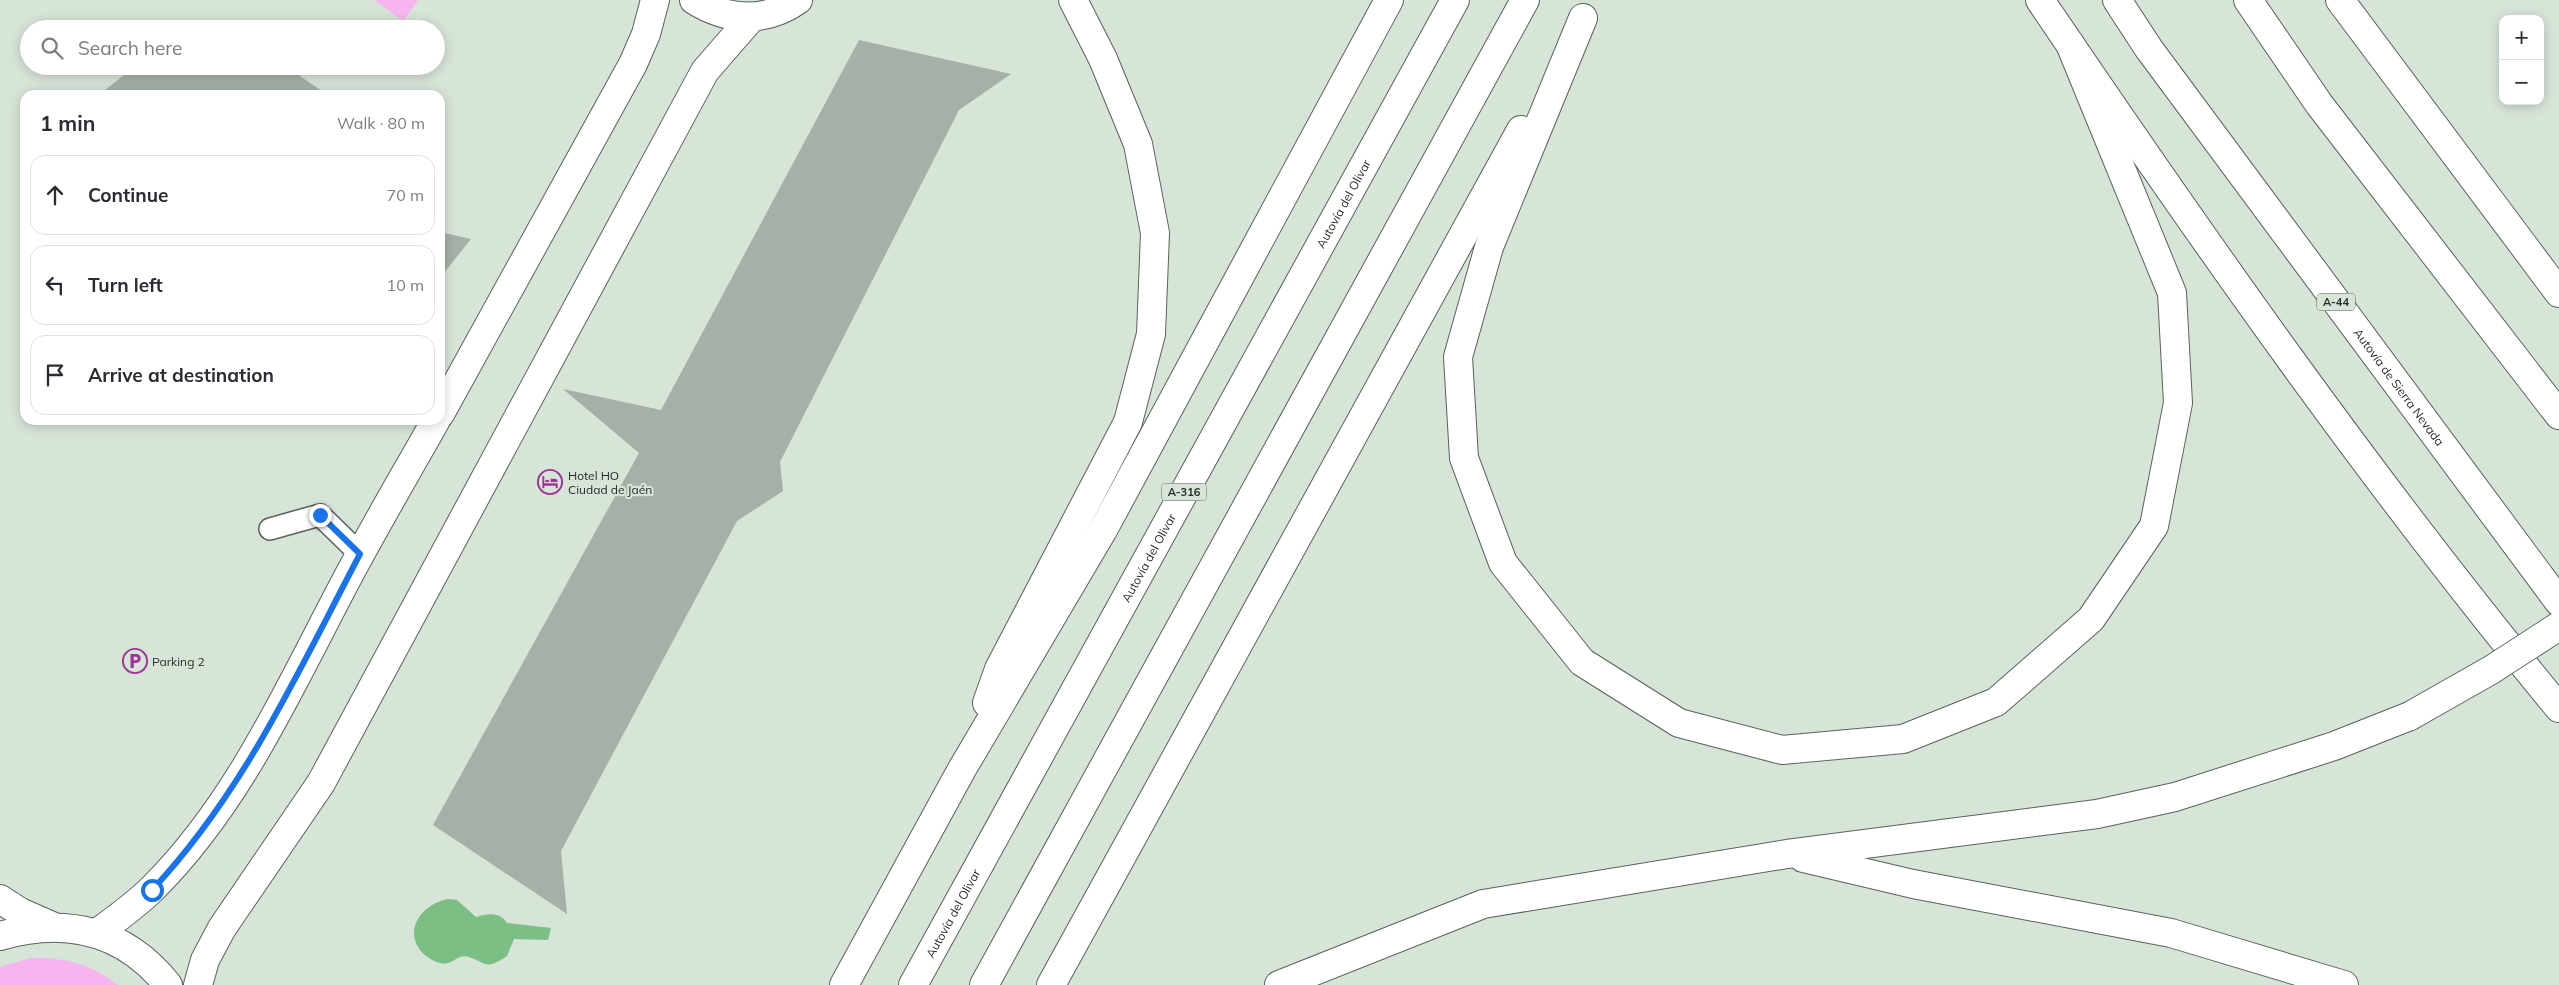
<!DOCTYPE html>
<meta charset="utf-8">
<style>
:root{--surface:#fff;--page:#f7f7f7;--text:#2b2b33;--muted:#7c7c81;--line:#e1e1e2}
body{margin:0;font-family:Mulish,sans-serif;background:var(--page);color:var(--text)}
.controls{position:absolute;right:15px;top:15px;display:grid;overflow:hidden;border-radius:10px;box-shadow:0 2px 12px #0003}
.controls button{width:45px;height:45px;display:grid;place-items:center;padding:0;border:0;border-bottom:1px solid var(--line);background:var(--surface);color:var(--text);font:25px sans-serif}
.stop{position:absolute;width:15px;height:15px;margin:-11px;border:4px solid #1a73e8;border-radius:50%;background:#fff}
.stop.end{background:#1a73e8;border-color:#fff;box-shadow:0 1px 5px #0008}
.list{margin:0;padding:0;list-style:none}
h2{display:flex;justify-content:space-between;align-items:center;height:65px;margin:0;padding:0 20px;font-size:21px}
h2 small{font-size:16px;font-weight:400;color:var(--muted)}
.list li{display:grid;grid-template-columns:32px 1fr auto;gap:15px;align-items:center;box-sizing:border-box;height:80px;margin:0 10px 10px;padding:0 10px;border:1px solid var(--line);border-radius:15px}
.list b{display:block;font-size:19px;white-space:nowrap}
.list em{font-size:16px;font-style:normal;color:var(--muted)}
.icon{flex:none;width:28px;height:28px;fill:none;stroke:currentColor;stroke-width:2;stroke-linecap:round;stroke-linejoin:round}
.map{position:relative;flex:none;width:2559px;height:985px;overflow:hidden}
.search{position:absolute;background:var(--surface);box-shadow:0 2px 12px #0003;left:20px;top:20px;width:425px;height:55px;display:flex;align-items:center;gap:12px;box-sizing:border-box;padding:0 18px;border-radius:28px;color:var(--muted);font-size:19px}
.panel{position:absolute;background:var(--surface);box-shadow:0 2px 12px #0003;left:20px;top:90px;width:425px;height:335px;border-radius:15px}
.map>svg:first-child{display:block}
.green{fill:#f7b5ef}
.water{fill:#7bbf84}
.building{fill:#a5b1a6}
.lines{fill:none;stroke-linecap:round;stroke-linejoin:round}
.service-casing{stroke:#586359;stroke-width:24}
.minor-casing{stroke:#586359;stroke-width:30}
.motorway-casing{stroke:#586359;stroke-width:30}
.service{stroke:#fff;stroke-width:21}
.minor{stroke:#fff;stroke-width:28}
.motorway{stroke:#fff;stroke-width:28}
.motorway-bridge-casing{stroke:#586359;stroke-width:30;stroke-linecap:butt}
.motorway-bridge{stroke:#fff;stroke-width:28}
.route{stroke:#1a73e8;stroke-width:6}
.labels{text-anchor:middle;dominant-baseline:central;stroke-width:4.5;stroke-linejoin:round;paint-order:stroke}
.shield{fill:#d7e4d8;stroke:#5c635c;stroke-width:1}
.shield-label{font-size:11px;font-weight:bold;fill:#272c27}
.street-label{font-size:12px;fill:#272c27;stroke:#d7e4d8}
.poi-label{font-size:12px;fill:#272c27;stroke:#d7e4d8;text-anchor:start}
</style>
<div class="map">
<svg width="2559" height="985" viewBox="0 0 2559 985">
<rect width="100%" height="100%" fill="#d7e4d8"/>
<g class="green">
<path d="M374,0h44l-15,21z"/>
<path d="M30,958c35,-1 61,6 88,27h-118v-18z"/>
</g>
<path class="water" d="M448,899l9,1 19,17c11,-4 25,-5 31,6l44,5 -3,12 -34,-1 -7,17c-21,14 -19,8 -38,1 -15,-5 -17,16 -40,1 -29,-20 -12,-53 19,-59z"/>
<g class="building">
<path d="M859,40l152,34 -52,36 -179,352 3,29 -46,30 -176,330 6,63 -134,-89 206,-372 -76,-64 98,21z"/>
<path d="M145,66h140l37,25 2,4h-225l30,-24z"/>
<path d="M440,232l31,7 -31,39z"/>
</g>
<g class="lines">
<defs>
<path id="service" d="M270,529l50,-14 40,39"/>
<g id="minor">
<path d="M694,0c33,21 72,23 104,0"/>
<path d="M440,414l193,-350 13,-30 9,-34"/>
<path d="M0,899l20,13 32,14"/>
<path d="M97,933c19,-14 39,-28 56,-45 84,-84 133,-193 187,-296 30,-58 64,-115 96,-172"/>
<path d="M0,936c66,-19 124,-6 168,49"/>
<path d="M198,985l7,-25 17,-32 99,-145 384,-712 47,-54"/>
</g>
<g id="motorway">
<path d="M2040,0c164,242 333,483 519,708"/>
<path id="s1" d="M2117,0l32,49 410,553"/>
<path d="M2248,0l71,104 240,311"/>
<path d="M2340,0l219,293"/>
<path d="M1583,18l-94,229 -31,110 6,101 39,105 79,99 97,61 103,27 121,-11 93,-37 95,-83 63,-93 24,-123 -6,-110 -102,-249"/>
<path d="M987,703l12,-34 129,-247 23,-88 4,-101 -17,-89 -35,-85 -30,-59"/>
<path d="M1803,858l110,26 258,49 173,52"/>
<path d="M844,985l118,-216 141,-239 286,-530"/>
<path id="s2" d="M913,985l542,-985"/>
<path d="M984,985l541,-985"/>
<path d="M1051,985l470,-855"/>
<path d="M1279,985l204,-81 304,-50 310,-40 78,-17 159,-51 76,-30"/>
</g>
</defs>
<use href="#service" class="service-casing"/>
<use href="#minor" class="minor-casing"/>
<use href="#motorway" class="motorway-casing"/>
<use href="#service" class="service"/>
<use href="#minor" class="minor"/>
<use href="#motorway" class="motorway"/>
<defs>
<path id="motorway-bridge" d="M2410,716l81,-46 68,-44"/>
</defs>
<use href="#motorway-bridge" class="motorway-bridge-casing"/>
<use href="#motorway-bridge" class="motorway-bridge"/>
</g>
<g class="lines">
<path class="route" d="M152,890c92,-98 146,-218 208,-336l-40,-39"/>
</g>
<defs>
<symbol id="hotel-ring" viewBox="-11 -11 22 22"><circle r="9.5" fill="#d7e4d8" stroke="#9c3396" stroke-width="1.5"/><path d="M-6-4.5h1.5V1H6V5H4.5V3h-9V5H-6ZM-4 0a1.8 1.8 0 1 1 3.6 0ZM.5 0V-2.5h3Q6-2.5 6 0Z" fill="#9c3396"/></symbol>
<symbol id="parking-ring" viewBox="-11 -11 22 22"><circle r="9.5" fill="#d7e4d8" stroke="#9c3396" stroke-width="1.5"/><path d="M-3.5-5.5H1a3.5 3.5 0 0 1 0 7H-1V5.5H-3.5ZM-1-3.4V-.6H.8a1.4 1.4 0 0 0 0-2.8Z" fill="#9c3396"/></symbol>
</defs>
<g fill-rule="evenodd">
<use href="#hotel-ring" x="536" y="468" width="28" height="28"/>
<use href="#parking-ring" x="121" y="647" width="28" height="28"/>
</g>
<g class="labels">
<g class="shield">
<rect x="2317" y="293.5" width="38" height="17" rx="4"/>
<rect x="1161.5" y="483.5" width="45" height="17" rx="4"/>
</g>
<g class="shield-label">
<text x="2336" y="302">A-44</text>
<text x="1184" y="492">A-316</text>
</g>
<g class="street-label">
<text stroke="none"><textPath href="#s2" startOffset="892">Autovía del Olivar</textPath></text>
<text stroke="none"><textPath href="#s1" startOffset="479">Autovía de Sierra Nevada</textPath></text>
<text stroke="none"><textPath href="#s2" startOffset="488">Autovía del Olivar</textPath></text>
<text stroke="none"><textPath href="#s2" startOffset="82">Autovía del Olivar</textPath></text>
</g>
<g class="poi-label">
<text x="568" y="475">Hotel HO<tspan x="568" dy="14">Ciudad de Jaén</tspan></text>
<text x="152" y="661">Parking 2</text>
</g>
</g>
</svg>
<div class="controls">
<button>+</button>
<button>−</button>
</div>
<div class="stop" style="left:152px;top:890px"></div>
<div class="stop end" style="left:320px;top:515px"></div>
<div class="search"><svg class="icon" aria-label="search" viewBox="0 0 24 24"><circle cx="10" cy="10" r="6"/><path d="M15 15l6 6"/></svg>Search here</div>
<section class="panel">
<h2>1 min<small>Walk · 80 m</small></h2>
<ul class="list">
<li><svg class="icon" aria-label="ahead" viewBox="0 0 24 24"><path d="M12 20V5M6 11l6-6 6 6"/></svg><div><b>Continue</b></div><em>70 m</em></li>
<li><svg class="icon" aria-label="left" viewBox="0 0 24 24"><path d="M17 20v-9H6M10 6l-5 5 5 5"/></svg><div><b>Turn left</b></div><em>10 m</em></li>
<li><svg class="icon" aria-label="arrive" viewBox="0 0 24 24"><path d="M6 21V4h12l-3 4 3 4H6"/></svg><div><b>Arrive at destination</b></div></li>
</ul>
</section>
</div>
